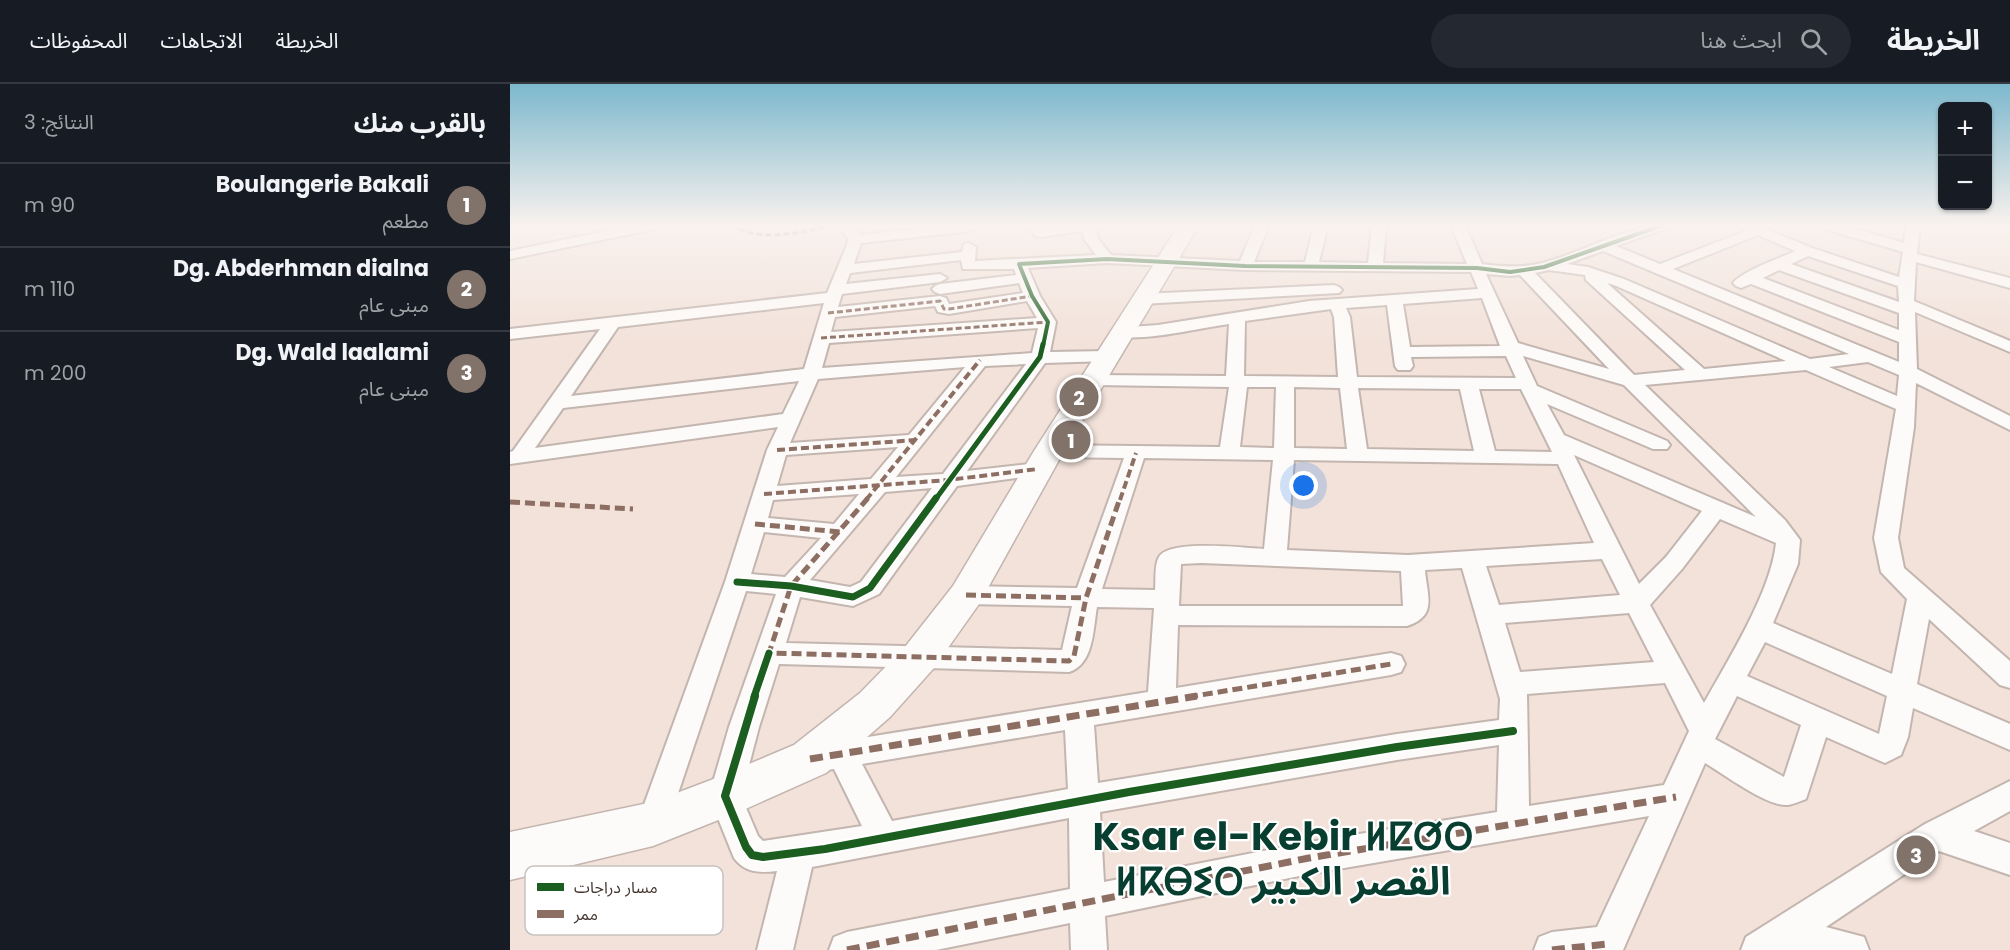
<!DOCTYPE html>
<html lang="ar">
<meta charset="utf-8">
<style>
:root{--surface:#171b24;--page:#242831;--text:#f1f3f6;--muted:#9ea1a6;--line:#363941;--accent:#81726a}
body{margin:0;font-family:Poppins,"Noto Sans Arabic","Noto Sans Tifinagh",sans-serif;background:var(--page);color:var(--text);direction:rtl}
.controls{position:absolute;right:18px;top:18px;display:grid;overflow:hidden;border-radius:9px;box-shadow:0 2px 4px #0004}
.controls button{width:54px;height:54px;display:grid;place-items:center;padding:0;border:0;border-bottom:2px solid var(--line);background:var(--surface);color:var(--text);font:30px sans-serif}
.you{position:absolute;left:794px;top:402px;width:21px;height:21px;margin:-15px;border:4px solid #fff;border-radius:50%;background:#1a73e8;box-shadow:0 0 0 9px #1a73e833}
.badge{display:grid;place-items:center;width:39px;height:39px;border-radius:50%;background:var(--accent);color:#fff;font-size:20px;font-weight:700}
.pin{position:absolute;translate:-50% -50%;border:3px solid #fff;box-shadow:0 2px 6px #0006}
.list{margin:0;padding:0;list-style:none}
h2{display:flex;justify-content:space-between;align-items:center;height:78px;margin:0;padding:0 24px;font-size:26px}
h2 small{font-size:20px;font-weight:400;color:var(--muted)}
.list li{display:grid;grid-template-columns:39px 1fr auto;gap:18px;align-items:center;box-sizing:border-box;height:84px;padding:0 24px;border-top:2px solid var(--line)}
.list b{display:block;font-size:22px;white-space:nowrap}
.list p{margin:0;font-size:20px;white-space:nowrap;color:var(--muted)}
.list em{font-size:20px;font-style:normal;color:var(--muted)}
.icon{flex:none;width:33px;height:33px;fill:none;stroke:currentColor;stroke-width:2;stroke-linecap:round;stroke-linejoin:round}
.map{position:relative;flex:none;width:1500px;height:866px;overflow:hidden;direction:ltr}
header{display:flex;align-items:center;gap:36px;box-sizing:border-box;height:84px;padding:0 30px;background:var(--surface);border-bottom:2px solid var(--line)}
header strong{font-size:28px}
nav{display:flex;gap:33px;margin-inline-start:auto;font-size:21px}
.search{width:420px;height:54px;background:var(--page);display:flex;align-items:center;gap:15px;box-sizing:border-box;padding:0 21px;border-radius:33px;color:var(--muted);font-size:22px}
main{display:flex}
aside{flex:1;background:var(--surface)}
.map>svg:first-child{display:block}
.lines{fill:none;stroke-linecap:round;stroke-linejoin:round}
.minor-casing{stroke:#c3b5af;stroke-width:4}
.secondary-casing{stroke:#c3b5af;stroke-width:3}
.minor{fill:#fdfbf9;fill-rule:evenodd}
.secondary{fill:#fdfbf9;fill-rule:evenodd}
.quiet-far3{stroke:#8d6e63;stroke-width:3;stroke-dasharray:6 3;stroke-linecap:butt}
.quiet-far2{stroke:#8d6e63;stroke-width:4;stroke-dasharray:8 4;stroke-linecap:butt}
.quiet-far1{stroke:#8d6e63;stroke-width:5;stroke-dasharray:10 5;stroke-linecap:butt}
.quiet{stroke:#8d6e63;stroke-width:7;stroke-dasharray:13 7;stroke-linecap:butt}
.cycleway-far3-casing{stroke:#fff;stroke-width:6}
.cycleway-far2-casing{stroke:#fff;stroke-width:8}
.cycleway-far1-casing{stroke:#fff;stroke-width:10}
.cycleway-casing{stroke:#fff;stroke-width:12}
.cycleway-far3{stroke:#1b5e20;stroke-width:4}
.cycleway-far2{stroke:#1b5e20;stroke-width:5}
.cycleway-far1{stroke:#1b5e20;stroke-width:7}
.cycleway{stroke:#1b5e20;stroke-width:8}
.labels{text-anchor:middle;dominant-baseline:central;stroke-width:4.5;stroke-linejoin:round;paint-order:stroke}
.near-town-label{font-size:39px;font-weight:bold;fill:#083e2f;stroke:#fff}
.key{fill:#fff;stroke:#c7c2c0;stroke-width:1.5}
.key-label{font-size:16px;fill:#44352e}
</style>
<header>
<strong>الخريطة</strong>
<div class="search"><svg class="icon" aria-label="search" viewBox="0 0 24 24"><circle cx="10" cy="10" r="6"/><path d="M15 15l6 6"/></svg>ابحث هنا</div>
<nav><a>الخريطة</a><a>الاتجاهات</a><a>المحفوظات</a></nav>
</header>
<main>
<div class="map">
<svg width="1500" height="866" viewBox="0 0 1500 866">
<rect width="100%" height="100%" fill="#f2e2da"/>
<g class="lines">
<defs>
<g id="minor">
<path d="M125,141h27l-7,4 -145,30v-8z"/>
<path d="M326,141h15l10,10 90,-10 27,2 -7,4 -110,12 -7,21 108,-12 2,-8 5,-1 7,4 -1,14 121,-6 -12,-16 -1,-8 -43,6 -5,-1 -6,-11h14l1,3 51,-3 3,14 13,16 129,6 15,-36h14l-15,37h51l9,-37h14l-9,37 49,1 4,-38h14l-3,38 84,1 -16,-39h14l17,39c21,3 40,4 60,-1 43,-11 83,-38 128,-38l-2,3 -52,18 44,18 86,-33 -9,-6h19l56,23 87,29 4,-25 -81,-24 -2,-3h22l62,18 2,-18h14l-3,29 93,24v10l-94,-26 -2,39 96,40v11l-95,-40 2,57 93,47v14l-94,-47 -2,44 -16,111 6,30 106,93v27l-10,-3 -71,-66 -12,65 93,40v26l-97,-42 -5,29 -7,18 -16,8 -59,-26 -20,62c-6,2 -12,5 -18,6 -21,2 -64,-31 -83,-42l-82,187h-89l5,-13 13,-5 45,-5 52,-111 -340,58 -204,42 2,34h-36l-1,-27 -134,27h-107l5,-13 13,-5 223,-43 -1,-71 -257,49 -19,83h-36l20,-79c-17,2 -32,2 -43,-13l-25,-62 20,-69 47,-133 -30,-3 -82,244 -11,4 -11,-4 -5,-11 88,-242 42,-132 11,-23 -268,37v-12l3,-1 87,-122 -90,10v-10l317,-36 20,-48 1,-7zM1248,151l37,16c-16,8 -51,19 -62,32l3,3 5,2 10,-4 148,58v20l-226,-93zM1093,167l246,103 -39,5 -186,-80 -36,-12 -21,-3zM1298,172l90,30 1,16 -108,-38zM451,176l2,9h51l2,6 -76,9 -5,2 -3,3 3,3 5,2 79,-11 4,10 -74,11 -3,-6 -6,-2 -102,11 4,-13 98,-12 7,-4 -7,-4 -94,10 4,-11zM597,179l138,7 226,2 7,17 -169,12 -151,24 -42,3 -2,4 2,4c28,6 83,-8 113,-12l-3,52 -133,-1 -6,1 -3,4 3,4 6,1 136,2 -9,60 -171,-2 -7,2 -3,4 3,4 7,2 75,1 -47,130 -111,-2 -9,3 -3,6 3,6 9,3 106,2 -10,44 -276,-7 14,-46 53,9 26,-12 78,-108 88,-12 3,-5 -3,-5 -7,-1 -71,8 78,-108 63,-2 6,-1 3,-4 -3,-4 -6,-1 -58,1 6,-30 -16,-26 -12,-28zM1039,186l36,5 1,5 99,90 -51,5 -99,-102zM1269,186l120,43v17l-136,-52zM976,190l24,2 10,-1 89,94 -91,-26zM1097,199l7,2 172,76 -82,8zM972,214l18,48 -90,1 -7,-43zM517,217l10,17 -206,14 4,-15 100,-11 3,6 11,2zM314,219l-20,66 -233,27 47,-69zM877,221l8,61 3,4h12l3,-4 -2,-9 95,-1 10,22 -159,-1 -7,-60 -4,-9zM821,225l3,8 4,60 -94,-1 1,-55zM528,244l-6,25 -210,15 7,-25zM1013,272l101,29 132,132 -192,-82 -17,-31 106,45h14l3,-4 -3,-4 -130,-55zM1358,278l31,13 -2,21 -68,-29zM516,280l-83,110 -47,3 89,-111zM455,283l-56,68 -119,8 28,-64zM1296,286l90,39 -22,129 7,34 26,27 -15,75 -119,-51 25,-59 2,-24 -15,-20 -140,-135zM289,297l-16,33 -248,34 28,-40zM737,303h29l-2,61 -34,-1zM784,303l46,1 7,61 -53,-1zM848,304l102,1 14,62 -107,-2zM969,305h42l31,63 -57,-1zM388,363l-27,32 -94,7 9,-31zM1064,371l128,56 -36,46 -27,27zM634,374l129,2 -9,89c-20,-1 -95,-10 -105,8 -5,8 -3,23 -4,33l-53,-1zM784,376l264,4 36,79 -186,12 -121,-5zM422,404l-71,94 -11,5 -40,-7 75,-88zM349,410l-25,30 -66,-6 5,-18zM1210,435l56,24c-5,49 -48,117 -72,160l-54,-98 32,-36zM254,448l57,6 -36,39 -34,-3zM1092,475l18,36 -121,10 -13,-39zM691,479l200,8 2,35h-224l2,-42zM952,484l38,131 -1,21 -102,14 -299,49 -4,-58 297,-50 10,-3 4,-8 -4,-8 -10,-3 -215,35 2,-63 229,1c31,-10 20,-30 18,-56zM587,523l57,1 -6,84 -330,53 -11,4 -4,9 4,9 11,4 16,-2 28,57 -99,15 -5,-5 -17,-40 18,-69 20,-63 290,8c25,-8 24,-43 28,-65zM1119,529l25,49 -134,10 -15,-49zM1255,558l122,54 -8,38 -132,-58zM1155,599l24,48 -25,54 -135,21 -2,-112zM1227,612l64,29 -17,52 -69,-38zM555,646l3,59 -176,32 -30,-57zM989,661l-2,67 -188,30 -205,40 -4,-70 297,-52z"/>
<path d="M824,201l5,2 3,3 -3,3 -198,11 -8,-5 8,-5z"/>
<path d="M1500,697v30l-36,20 36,12v32l-71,-24 -113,76 38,10 5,13h-128l5,-13 179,-113z"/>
</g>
<path id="secondary" d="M669,141h20l-135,226 -85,153 -46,65 -43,48 -64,56 -85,38 -88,35 -143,34v-48l143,-30 58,-22 83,-35 66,-52 45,-46 48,-61 81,-135z"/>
</defs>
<use href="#minor" class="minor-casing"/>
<use href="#secondary" class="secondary-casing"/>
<use href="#minor" class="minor"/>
<use href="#secondary" class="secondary"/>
<g class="quiet-far3">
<path d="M221,141c31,18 70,7 103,0"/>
<path d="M318,229l112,-12 4,8h5l83,-13"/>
<path d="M311,254l227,-16"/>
</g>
<g class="quiet-far2">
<path d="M267,366l139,-10"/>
<path d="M254,410l184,-14 90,-11"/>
<path d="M356,416l114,-140"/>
<path d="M610,416l16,-47"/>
</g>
<g class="quiet-far1">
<path d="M358,414l-77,88 -22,67 300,8 5,-5 12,-58 34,-100"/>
<path d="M0,418l123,7"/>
<path d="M245,440l85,8"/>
<path d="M456,511l120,3"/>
<path d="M678,613l203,-33"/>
</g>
<g class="quiet">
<path d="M300,675l387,-63"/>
<path d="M337,866l462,-92 367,-61"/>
<path d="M1042,866l55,-6"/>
</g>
<defs>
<path id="cycleway-far3" d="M533,262l5,-24 -16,-26 -13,-32 88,-5 138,7 232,2 33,4 34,-5 119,-42"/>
<path id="cycleway-far2" d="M425,416l105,-143 3,-13"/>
<g id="cycleway-far1">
<path d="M227,498l54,4 62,11 17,-9 66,-90"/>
<path d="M244,613l15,-44"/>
</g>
<path id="cycleway" d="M245,612l-30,100 21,51 6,8 11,2 62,-8 304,-57 268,-45 116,-16"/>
</defs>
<use href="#cycleway-far3" class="cycleway-far3-casing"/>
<use href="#cycleway-far2" class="cycleway-far2-casing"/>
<use href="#cycleway-far1" class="cycleway-far1-casing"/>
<use href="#cycleway" class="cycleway-casing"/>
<use href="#cycleway-far3" class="cycleway-far3"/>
<use href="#cycleway-far2" class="cycleway-far2"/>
<use href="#cycleway-far1" class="cycleway-far1"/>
<use href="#cycleway" class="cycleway"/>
</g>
<linearGradient id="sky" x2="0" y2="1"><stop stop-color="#7db8cd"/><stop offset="0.54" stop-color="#f9f2ee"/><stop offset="1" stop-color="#f9f2ee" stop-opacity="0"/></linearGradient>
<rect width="1500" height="262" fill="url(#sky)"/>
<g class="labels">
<g class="near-town-label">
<text x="773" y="752">Ksar el-Kebir ⵍⵇⵚⵔ<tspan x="773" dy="45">ⵍⴽⴱⵉⵔ القصر الكبير</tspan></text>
</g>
</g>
<rect x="15" y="782" width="198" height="69" rx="9" class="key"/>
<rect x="27" y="799" width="27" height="8" fill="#1b5e20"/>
<rect x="27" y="826" width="27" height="8" fill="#8d6e63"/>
<g class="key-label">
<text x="64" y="809">مسار دراجات</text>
<text x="64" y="836">ممر</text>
</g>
</svg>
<div class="controls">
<button>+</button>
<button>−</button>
</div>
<div class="you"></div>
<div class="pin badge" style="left:561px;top:356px">1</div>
<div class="pin badge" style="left:569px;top:313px">2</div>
<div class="pin badge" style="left:1406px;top:771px">3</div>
</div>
<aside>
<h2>بالقرب منك<small>النتائج: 3</small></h2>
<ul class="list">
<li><span class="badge">1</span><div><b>Boulangerie Bakali</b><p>مطعم</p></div><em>90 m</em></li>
<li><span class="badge">2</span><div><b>Dg. Abderhman dialna</b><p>مبنى عام</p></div><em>110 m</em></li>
<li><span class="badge">3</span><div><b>Dg. Wald laalami</b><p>مبنى عام</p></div><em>200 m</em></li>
</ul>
</aside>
</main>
